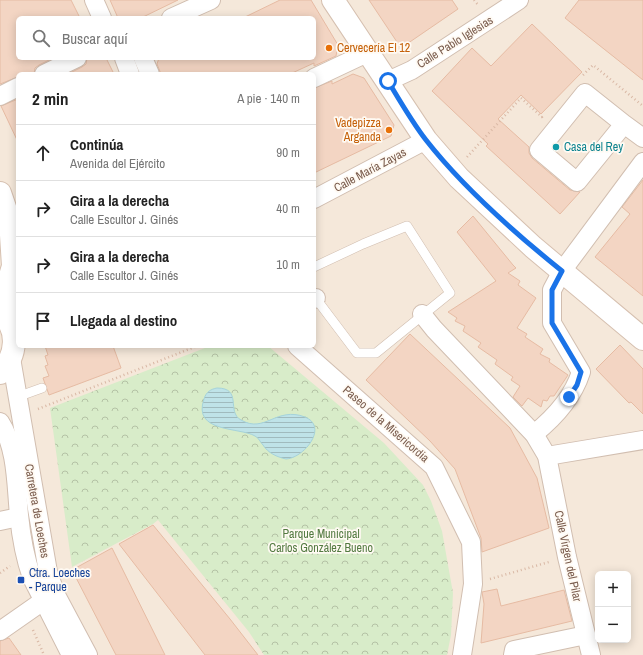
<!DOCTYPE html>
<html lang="es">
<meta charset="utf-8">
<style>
:root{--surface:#fff;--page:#f6f6f6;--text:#222;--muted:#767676;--line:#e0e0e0}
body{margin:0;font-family:"Archivo Narrow",sans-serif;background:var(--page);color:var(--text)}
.controls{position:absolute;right:12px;bottom:12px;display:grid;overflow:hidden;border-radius:6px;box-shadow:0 2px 10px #0003}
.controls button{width:36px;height:36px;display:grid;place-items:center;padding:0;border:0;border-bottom:1px solid var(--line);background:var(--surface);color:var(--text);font:20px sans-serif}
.stop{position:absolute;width:12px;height:12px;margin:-9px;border:3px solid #1a73e8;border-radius:50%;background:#fff}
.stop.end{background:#1a73e8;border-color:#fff;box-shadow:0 1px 4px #0008}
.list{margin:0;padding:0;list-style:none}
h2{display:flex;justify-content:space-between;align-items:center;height:52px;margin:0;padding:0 16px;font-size:17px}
h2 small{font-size:13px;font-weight:400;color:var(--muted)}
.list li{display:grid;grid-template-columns:26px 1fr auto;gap:12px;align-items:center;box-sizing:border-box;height:56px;padding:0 16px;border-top:1px solid var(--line)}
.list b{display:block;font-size:15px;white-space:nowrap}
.list p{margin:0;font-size:13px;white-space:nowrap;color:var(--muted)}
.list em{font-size:13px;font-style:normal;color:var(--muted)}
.icon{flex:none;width:22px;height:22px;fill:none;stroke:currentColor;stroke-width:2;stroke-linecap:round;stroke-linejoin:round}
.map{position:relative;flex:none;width:643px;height:655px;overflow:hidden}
.search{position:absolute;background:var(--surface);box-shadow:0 2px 10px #0003;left:16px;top:16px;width:300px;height:44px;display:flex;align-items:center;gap:10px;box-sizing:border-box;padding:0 14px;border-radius:6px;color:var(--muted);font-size:15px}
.panel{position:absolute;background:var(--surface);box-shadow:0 2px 10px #0003;left:16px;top:72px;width:300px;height:276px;border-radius:6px}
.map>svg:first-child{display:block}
.residential{fill:#f5e8da;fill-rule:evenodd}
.forest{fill:url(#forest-crowns)}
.water{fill:url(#water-rules);stroke:#a5d3da}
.building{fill:#f3d5c3;stroke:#e6bba3}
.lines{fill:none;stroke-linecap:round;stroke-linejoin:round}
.lane-casing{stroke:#d1beb0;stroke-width:10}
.street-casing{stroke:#d1beb0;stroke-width:20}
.secondary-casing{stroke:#d6c0b0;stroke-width:24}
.path{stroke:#d9b8a5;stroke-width:2.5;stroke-dasharray:1 3;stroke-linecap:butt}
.lane{stroke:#fff;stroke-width:9}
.street{stroke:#fff;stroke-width:18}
.secondary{stroke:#fff;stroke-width:22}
.route{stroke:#1a73e8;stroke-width:5}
.food-dot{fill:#e8710a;stroke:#fffaf3;stroke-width:1.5}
.culture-dot{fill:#0f9aa8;stroke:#fffaf3;stroke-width:1.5}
.transit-dot{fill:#1a4fb4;stroke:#fffaf3;stroke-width:1.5}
.labels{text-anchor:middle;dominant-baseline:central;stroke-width:3.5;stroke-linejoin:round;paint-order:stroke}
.street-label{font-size:12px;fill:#7a5c4d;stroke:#fffaf3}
.food-label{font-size:12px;fill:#c56008;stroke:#fffaf3;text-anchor:start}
.culture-label{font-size:12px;fill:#0d838f;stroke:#fffaf3;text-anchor:start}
.park-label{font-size:12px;fill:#537a41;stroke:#fffaf3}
.transit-label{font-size:12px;fill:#164399;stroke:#fffaf3;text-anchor:start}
</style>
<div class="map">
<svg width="643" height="655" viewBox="0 0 643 655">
<defs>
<pattern id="forest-crowns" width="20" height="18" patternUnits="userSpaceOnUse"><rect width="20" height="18" fill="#d8ecc9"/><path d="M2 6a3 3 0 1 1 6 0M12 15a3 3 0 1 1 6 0" fill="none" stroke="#b4c2a5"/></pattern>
<pattern id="water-rules" width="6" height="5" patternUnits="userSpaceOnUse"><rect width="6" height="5" fill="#bfe3e8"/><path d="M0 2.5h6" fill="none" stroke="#a0bbbe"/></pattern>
</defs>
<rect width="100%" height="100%" fill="#fdf6ec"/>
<path class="residential" d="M0,0h643v655h-643zM18,18h296v40h-296zM18,74h296v272h-296zM598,574h30v66h-30z"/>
<path class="forest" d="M210,346h58l116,97 39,42 8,16 11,30 11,62 -2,42 -4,20h-183l-15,-23 -91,-112 -5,4 -81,43 -22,-159z"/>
<path class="water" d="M217,388c26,0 9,24 24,32 24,14 35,-14 64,-3 24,10 -1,41 -19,42 -9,-2 -18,-6 -23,-14 -3,-3 -4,-7 -8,-9 -15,-9 -63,-3 -51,-37 2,-7 7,-10 13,-11z"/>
<g class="building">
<path d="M0,0h71l9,18h-62v40h35l-14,7 -4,3 -1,6h-16v3l-18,7z"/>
<path d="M110,0h68l-37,18h-23z"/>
<path d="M280,0h31l27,45 -2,11 -22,10v-3l-24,11h-129l-4,-10 2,-6h155v-40h-71z"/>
<path d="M369,0h83l6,9 -57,39z"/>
<path d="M579,0h64v80l-78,-62z"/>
<path d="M532,24l50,48 -41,42 -20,-19 -23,24 31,28v6l3,5 38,32 10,2 -20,22 -74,-68 2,-2 -56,-53 40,-43 19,18z"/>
<path d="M87,58h19l8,16h-46l14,-7 4,-3z"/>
<path d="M353,74l11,4 30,47 -3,11 -77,37v-85l18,-7v3z"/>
<path d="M18,99v43l-17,-36z"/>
<path d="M643,180v116l-48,-39 35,-43 -8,-7z"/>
<path d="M473,216l40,49 3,3 -8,5 12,8 -2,4 18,13 -19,30 10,6 -2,3 18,12 -3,5 10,5 -1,3 19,13 -14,21h-4l-3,5 -4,-1 -2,7 -13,-9 -6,8 -9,-9 7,-11 -9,-6 2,-3 -18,-13 2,-4 -19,-13 3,-4 -18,-12 2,-5 -10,-5 2,-3 -9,-6 48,-31 -39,-49z"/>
<path d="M410,334l100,94 27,50 12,50 -67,24 -1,-14 -26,-69 -25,-28 -64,-61z"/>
<path d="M620,345l23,24v45l-12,-12 -2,1 -33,-34z"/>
<path d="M45,346h68l8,22 -72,27 -6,-17 6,-2 -4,-10 3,-1 -3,-9 3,-1z"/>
<path d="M153,525l77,94 28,36h-53l-86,-111z"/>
<path d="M112,548l53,107h-49l-44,-85z"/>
<path d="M497,589l4,17 63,-16 8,31 -91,22 3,-39 -2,-12z"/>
<path d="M9,638l12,17h-21v-14z"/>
</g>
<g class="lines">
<defs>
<g id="lane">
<path d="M314,267l49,-23 44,-18 43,67 -74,60h-19l-43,-57"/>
<path d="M17,397l25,-9"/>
</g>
<g id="street">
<path d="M94,0l8,18"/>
<path d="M171,18l40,-18"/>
<path d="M124,58l6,16"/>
<path d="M143,58l7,16"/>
<path d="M44,74l33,-16"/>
<path d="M314,78l53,-25"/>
<path d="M388,81l24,-11 107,-70"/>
<path d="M0,96l18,-9"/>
<path d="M624,124l-39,-31 -46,57 38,32 47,-58 19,14"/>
<path d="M314,199l112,-59"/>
<path d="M314,299l2,-1"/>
<path d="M422,314l12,15 100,105 13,22 20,101 24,98"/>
<path d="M297,346l137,121 37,75 2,42 -11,71"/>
<path d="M11,358l37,214 8,23 32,60"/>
<path d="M0,422c17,26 16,63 19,93 2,21 6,43 13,63l39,77"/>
<path d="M534,434c20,-16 39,-37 47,-62l-29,-49v-33l10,-19 81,-109"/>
<path d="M547,456l96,-16"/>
<path d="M0,521l19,-4"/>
<path d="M0,631l43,-30"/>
<path d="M513,655l1,-5 72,-15"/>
</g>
<g id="secondary">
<path d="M333,0l93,140 33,38 74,69 110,92"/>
<path d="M0,193l10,29 1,13 2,31 -5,17 1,39"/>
<path d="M0,312c20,17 17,44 0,61"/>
</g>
</defs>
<use href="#lane" class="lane-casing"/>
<use href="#street" class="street-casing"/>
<use href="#secondary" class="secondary-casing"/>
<g class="path">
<path d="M474,0l5,6"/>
<path d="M583,75l10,-10 50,41"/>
<path d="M467,157l54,-59 21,19 1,-2"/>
<path d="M38,409l159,-63"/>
<path d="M0,573l10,-7"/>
<path d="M490,579l59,-17"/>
<path d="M33,630l11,25"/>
</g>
<use href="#lane" class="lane"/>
<use href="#street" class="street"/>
<use href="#secondary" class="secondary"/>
</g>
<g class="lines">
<path class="route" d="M388,81c12,20 24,41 38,59 36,46 90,94 136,131l-10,19v33l29,49 -4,13 -8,12"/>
</g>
<g class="food-dot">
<circle cx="329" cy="48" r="4"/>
<circle cx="389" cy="130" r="4"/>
</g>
<circle class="culture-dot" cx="556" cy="147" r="4"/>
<rect class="transit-dot" x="17" y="576" width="8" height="8" rx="2"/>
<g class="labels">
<g class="street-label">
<text transform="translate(455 42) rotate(-32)">Calle Pablo Iglesias</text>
<text transform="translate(370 170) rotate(-28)">Calle María Zayas</text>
<text transform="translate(386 424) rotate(41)">Paseo de la Misericordia</text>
<text transform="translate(37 511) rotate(80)">Carretera de Loeches</text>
<text transform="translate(568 556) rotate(78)">Calle Virgen del Pilar</text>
</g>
<g class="food-label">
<text x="337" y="48">Cervecería El 12</text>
<text x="381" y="123" text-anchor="end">Vadepizza<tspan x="381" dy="14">Arganda</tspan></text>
</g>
<g class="culture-label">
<text x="564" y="147">Casa del Rey</text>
</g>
<g class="park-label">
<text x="321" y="534">Parque Municipal<tspan x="321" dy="14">Carlos González Bueno</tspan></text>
</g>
<g class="transit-label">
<text x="29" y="573">Ctra. Loeches<tspan x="29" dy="14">- Parque</tspan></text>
</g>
</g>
</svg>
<div class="controls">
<button>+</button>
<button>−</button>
</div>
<div class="stop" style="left:388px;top:81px"></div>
<div class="stop end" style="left:569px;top:397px"></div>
<div class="search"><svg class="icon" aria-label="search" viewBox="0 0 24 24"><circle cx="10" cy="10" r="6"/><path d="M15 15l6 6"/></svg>Buscar aquí</div>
<section class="panel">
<h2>2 min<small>A pie · 140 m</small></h2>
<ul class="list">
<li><svg class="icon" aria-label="ahead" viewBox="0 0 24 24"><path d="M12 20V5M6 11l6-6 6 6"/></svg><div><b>Continúa</b><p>Avenida del Ejército</p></div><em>90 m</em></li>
<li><svg class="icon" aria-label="right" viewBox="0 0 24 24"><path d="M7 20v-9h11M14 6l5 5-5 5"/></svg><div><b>Gira a la derecha</b><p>Calle Escultor J. Ginés</p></div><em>40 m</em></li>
<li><svg class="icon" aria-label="right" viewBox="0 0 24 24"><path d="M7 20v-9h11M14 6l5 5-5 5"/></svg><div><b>Gira a la derecha</b><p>Calle Escultor J. Ginés</p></div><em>10 m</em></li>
<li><svg class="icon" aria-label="arrive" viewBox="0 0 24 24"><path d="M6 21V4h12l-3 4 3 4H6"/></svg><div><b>Llegada al destino</b></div></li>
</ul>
</section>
</div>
